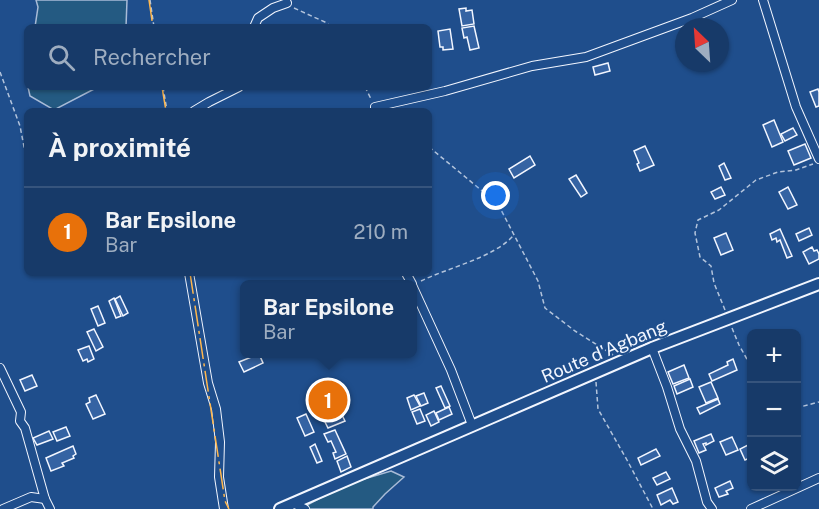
<!DOCTYPE html>
<html lang="fr">
<meta charset="utf-8">
<style>
:root{--surface:#173a69;--page:#244571;--text:#f1f3f6;--muted:#9eadc0;--line:#36547d;--accent:#ffb74d}
body{margin:0;font-family:"Public Sans",sans-serif;background:var(--page);color:var(--text)}
.controls{position:absolute;right:18px;bottom:18px;display:grid;overflow:hidden;border-radius:9px;box-shadow:0 2px 4px #0004}
.controls button{width:54px;height:54px;display:grid;place-items:center;padding:0;border:0;border-bottom:2px solid var(--line);background:var(--surface);color:var(--text);font:30px sans-serif}
.compass{position:absolute;left:675px;top:18px;width:54px;height:54px;border-radius:50%;background:var(--surface);box-shadow:0 2px 4px #0004;rotate:335deg}
.you{position:absolute;left:496px;top:196px;width:21px;height:21px;margin:-15px;border:4px solid #fff;border-radius:50%;background:#1a73e8;box-shadow:0 0 0 9px #1a73e833}
.badge{display:grid;place-items:center;width:39px;height:39px;border-radius:50%;background:var(--accent);color:#fff;font-size:20px;font-weight:700}
.pin{position:absolute;translate:-50% -50%;border:3px solid #fff;box-shadow:0 2px 6px #0006}
.popup{position:absolute;left:240px;top:280px;width:177px;height:78px;box-sizing:border-box;display:grid;place-content:center;border-radius:9px;background:var(--surface);filter:drop-shadow(0 2px 4px #0005);font-size:20px;white-space:nowrap;color:var(--muted)}
.popup b{font-size:22px;color:var(--text)}
.popup::after{content:'';position:absolute;left:50%;top:100%;margin-left:-12px;border:12px solid transparent;border-top-color:var(--surface)}
.list{margin:0;padding:0;list-style:none}
h2{display:flex;justify-content:space-between;align-items:center;height:78px;margin:0;padding:0 24px;font-size:26px}
h2 small{font-size:20px;font-weight:400;color:var(--muted)}
.list li{display:grid;grid-template-columns:39px 1fr auto;gap:18px;align-items:center;box-sizing:border-box;height:90px;padding:0 24px;border-top:2px solid var(--line)}
.list b{display:block;font-size:22px;white-space:nowrap}
.list p{margin:0;font-size:20px;white-space:nowrap;color:var(--muted)}
.list em{font-size:20px;font-style:normal;color:var(--muted)}
.icon{flex:none;width:33px;height:33px;fill:none;stroke:currentColor;stroke-width:2;stroke-linecap:round;stroke-linejoin:round}
.map{position:relative;flex:none;width:819px;height:509px;overflow:hidden}
.search{position:absolute;background:var(--surface);box-shadow:0 2px 4px #0004;left:24px;top:24px;width:408px;height:66px;display:flex;align-items:center;gap:15px;box-sizing:border-box;padding:0 21px;border-radius:9px;color:var(--muted);font-size:22px}
.panel{position:absolute;background:var(--surface);box-shadow:0 2px 4px #0004;left:24px;top:108px;width:408px;height:168px;border-radius:9px}
.map>svg:first-child{display:block}
.green{fill:#245a82;stroke:#a8bbd7;stroke-width:1.5}
.building{fill:#3563a3;stroke:#f2f6ff;stroke-width:1.5}
.lines{fill:none;stroke-linecap:round;stroke-linejoin:round}
.minor-casing{stroke:#f2f6ff;stroke-width:10}
.secondary-casing{stroke:#f2f6ff;stroke-width:14}
.path{stroke:#b3c4dc;stroke-width:1.5;stroke-dasharray:4.5 3;stroke-linecap:butt}
.minor{stroke:#1f4e8c;stroke-width:8}
.secondary{stroke:#1f4e8c;stroke-width:10}
.power{stroke:#ffb74d;stroke-width:1.5;stroke-dasharray:21 4.5 3 4.5;stroke-linecap:butt}
.labels{text-anchor:middle;dominant-baseline:central;stroke-width:4.5;stroke-linejoin:round;paint-order:stroke}
.street-label{font-size:18px;fill:#f2f6ff;stroke:#1f4e8c}
</style>
<div class="map">
<svg width="819" height="509" viewBox="0 0 819 509">
<rect width="100%" height="100%" fill="#1f4e8c"/>
<g class="green">
<path d="M36,0h91l-1,27h-91l3,-20z"/>
<path d="M28,87h70l-44,23 -24,-14z"/>
<path d="M391,471l13,6 -19,17 -12,13v2h-73l20,-11 34,-16z"/>
</g>
<g class="building">
<path d="M466,8v3l6,-1 2,14 -12,2 -3,-17z"/>
<path d="M474,26l5,22 -9,2 -3,-13 -3,1 -2,-10z"/>
<path d="M450,29l3,20 -10,1v-3h-3l-2,-16z"/>
<path d="M608,63l2,8 -15,4 -2,-8z"/>
<path d="M818,89l1,3v14l-3,1 -6,-15z"/>
<path d="M774,120l9,22 -11,5 -9,-22z"/>
<path d="M793,128l4,7 -12,6 -4,-7z"/>
<path d="M805,144l6,14 -17,7 -6,-14z"/>
<path d="M645,146l9,19 -14,6 -3,-7 2,-1 -5,-12z"/>
<path d="M530,156l5,9 -21,13 -5,-9z"/>
<path d="M724,163l7,15 -6,2 -6,-14z"/>
<path d="M576,175l11,18 -6,4 -12,-18z"/>
<path d="M721,187l4,8 -10,4 -4,-7z"/>
<path d="M788,187l9,18 -9,4 -9,-17z"/>
<path d="M809,228l3,7 -13,6 -3,-7z"/>
<path d="M780,229l12,27 -5,2 -7,-18 -3,2 -1,-4 -4,2 -2,-6z"/>
<path d="M726,233l7,17 -12,5 -7,-17z"/>
<path d="M812,247l2,4 3,-1 2,4v5l-10,5 -6,-12z"/>
<path d="M120,296l8,17 -5,3 -8,-17z"/>
<path d="M114,298l7,18 -5,2 -7,-17z"/>
<path d="M98,306l7,17 -7,3 -7,-17z"/>
<path d="M94,329l9,18 -7,4 -9,-19z"/>
<path d="M89,346l5,13 -6,3 -1,-3 -4,2 -5,-11z"/>
<path d="M259,354l4,9 -19,9 -5,-10z"/>
<path d="M733,359l4,11 -25,11 -3,-7 19,-9 -1,-3z"/>
<path d="M684,365l5,13 -16,6 -5,-12z"/>
<path d="M32,375l5,11 -12,5 -5,-11z"/>
<path d="M690,379l3,8 -16,7 -3,-8z"/>
<path d="M711,382l7,16 -12,5 -7,-16z"/>
<path d="M441,386l9,20 -5,2 -9,-20z"/>
<path d="M424,393l4,10 -7,3 -5,-10z"/>
<path d="M96,395l9,19 -12,5 -7,-15 4,-2 -1,-4z"/>
<path d="M414,395l6,11 -9,4 -4,-12z"/>
<path d="M718,399l2,5 -20,10 -3,-6z"/>
<path d="M449,407l3,7 -13,6 -3,-7z"/>
<path d="M420,409l5,12 -8,3 -5,-12z"/>
<path d="M340,411l5,10 -17,7 -5,-10z"/>
<path d="M434,411l5,11 -8,4 -5,-11z"/>
<path d="M306,414l8,18 -9,4 -8,-18z"/>
<path d="M66,427l4,9 -13,5 -4,-9z"/>
<path d="M335,430l11,24 -11,5 -2,-6 3,-1 -5,-11 -3,1 -4,-8z"/>
<path d="M49,431l4,8 -16,6 -4,-7z"/>
<path d="M711,434l3,7 -8,4v-2l-3,1 3,6 -7,3 -5,-12z"/>
<path d="M732,437l6,13 -12,5 -6,-13z"/>
<path d="M752,443v14l-7,3 -5,-11z"/>
<path d="M315,444l7,17 -5,2 -7,-16z"/>
<path d="M73,446l3,8 -3,2 1,2 -12,5 2,3 -13,5 -5,-13z"/>
<path d="M656,449l4,7 -19,9 -3,-7z"/>
<path d="M347,456l4,11 -10,5 -4,-11z"/>
<path d="M666,472l4,7 -13,6 -4,-7z"/>
<path d="M730,481l3,7 -7,3 2,3 -9,3 -4,-9z"/>
<path d="M672,488l6,14 -5,2 -3,-4 -9,5 -4,-10z"/>
</g>
<g class="lines">
<defs>
<g id="minor">
<path d="M763,0l33,107 23,52"/>
<path d="M254,27l4,-9 15,-10 14,-5"/>
<path d="M375,107l70,-16 87,-25 54,-9 106,-39 40,-18"/>
<path d="M194,111l15,-9 30,-15"/>
<path d="M189,273l19,110 8,26 4,33 -1,35 5,32"/>
<path d="M406,273l6,11"/>
<path d="M412,285l39,85 21,55"/>
<path d="M652,348l15,39 13,42 16,32 11,41 5,7"/>
<path d="M0,368l21,44 -1,9 5,7 20,71 5,10"/>
<path d="M293,503l12,6"/>
<path d="M3,509l28,-12 14,2"/>
<path d="M751,509l68,-31"/>
</g>
<path id="secondary" d="M280,509l372,-161 167,-64"/>
</defs>
<use href="#minor" class="minor-casing"/>
<use href="#secondary" class="secondary-casing"/>
<g class="path">
<path d="M150,0l4,27"/>
<path d="M294,8l33,15 3,4"/>
<path d="M0,72l20,54 7,36"/>
<path d="M163,87l4,24"/>
<path d="M365,87l6,12"/>
<path d="M429,147l69,57 40,77 7,27 30,23 38,24"/>
<path d="M421,281c26,-13 72,-23 92,-45"/>
<path d="M725,310l-11,-27 -3,-17 -11,-9 -5,-24 3,-13 21,-10 37,-30 22,-8 18,-2 17,-6"/>
<path d="M732,328l7,17 13,23"/>
<path d="M596,382l2,27 29,51 26,49"/>
<path d="M796,408l23,-6"/>
</g>
<use href="#minor" class="minor"/>
<use href="#secondary" class="secondary"/>
<g class="power">
<path d="M149,0l4,27"/>
<path d="M162,87l4,24"/>
<path d="M190,273l35,228 4,8"/>
</g>
</g>
<g class="labels">
<g class="street-label">
<text transform="translate(604 351) rotate(-23)">Route d'Agbang</text>
</g>
</g>
</svg>
<div class="controls">
<button>+</button>
<button>−</button>
<button><svg class="icon" aria-label="layers" viewBox="0 0 24 24"><path d="M12 4l9 5-9 5-9-5zM3 14l9 5 9-5"/></svg></button>
</div>
<svg class="compass" viewBox="-18 -18 36 36"><path d="M0-13l5 13h-10z" fill="#e53935"/><path d="M0 13l5-13h-10z" fill="#9eadc0"/></svg>
<div class="you"></div>
<div class="pin badge" style="left:328px;top:400px;background:#e8710a">1</div>
<div class="popup"><b>Bar Epsilone</b>Bar</div>
<div class="search"><svg class="icon" aria-label="search" viewBox="0 0 24 24"><circle cx="10" cy="10" r="6"/><path d="M15 15l6 6"/></svg>Rechercher</div>
<section class="panel">
<h2>À proximité<small></small></h2>
<ul class="list">
<li><span class="badge" style="background:#e8710a">1</span><div><b>Bar Epsilone</b><p>Bar</p></div><em>210 m</em></li>
</ul>
</section>
</div>
